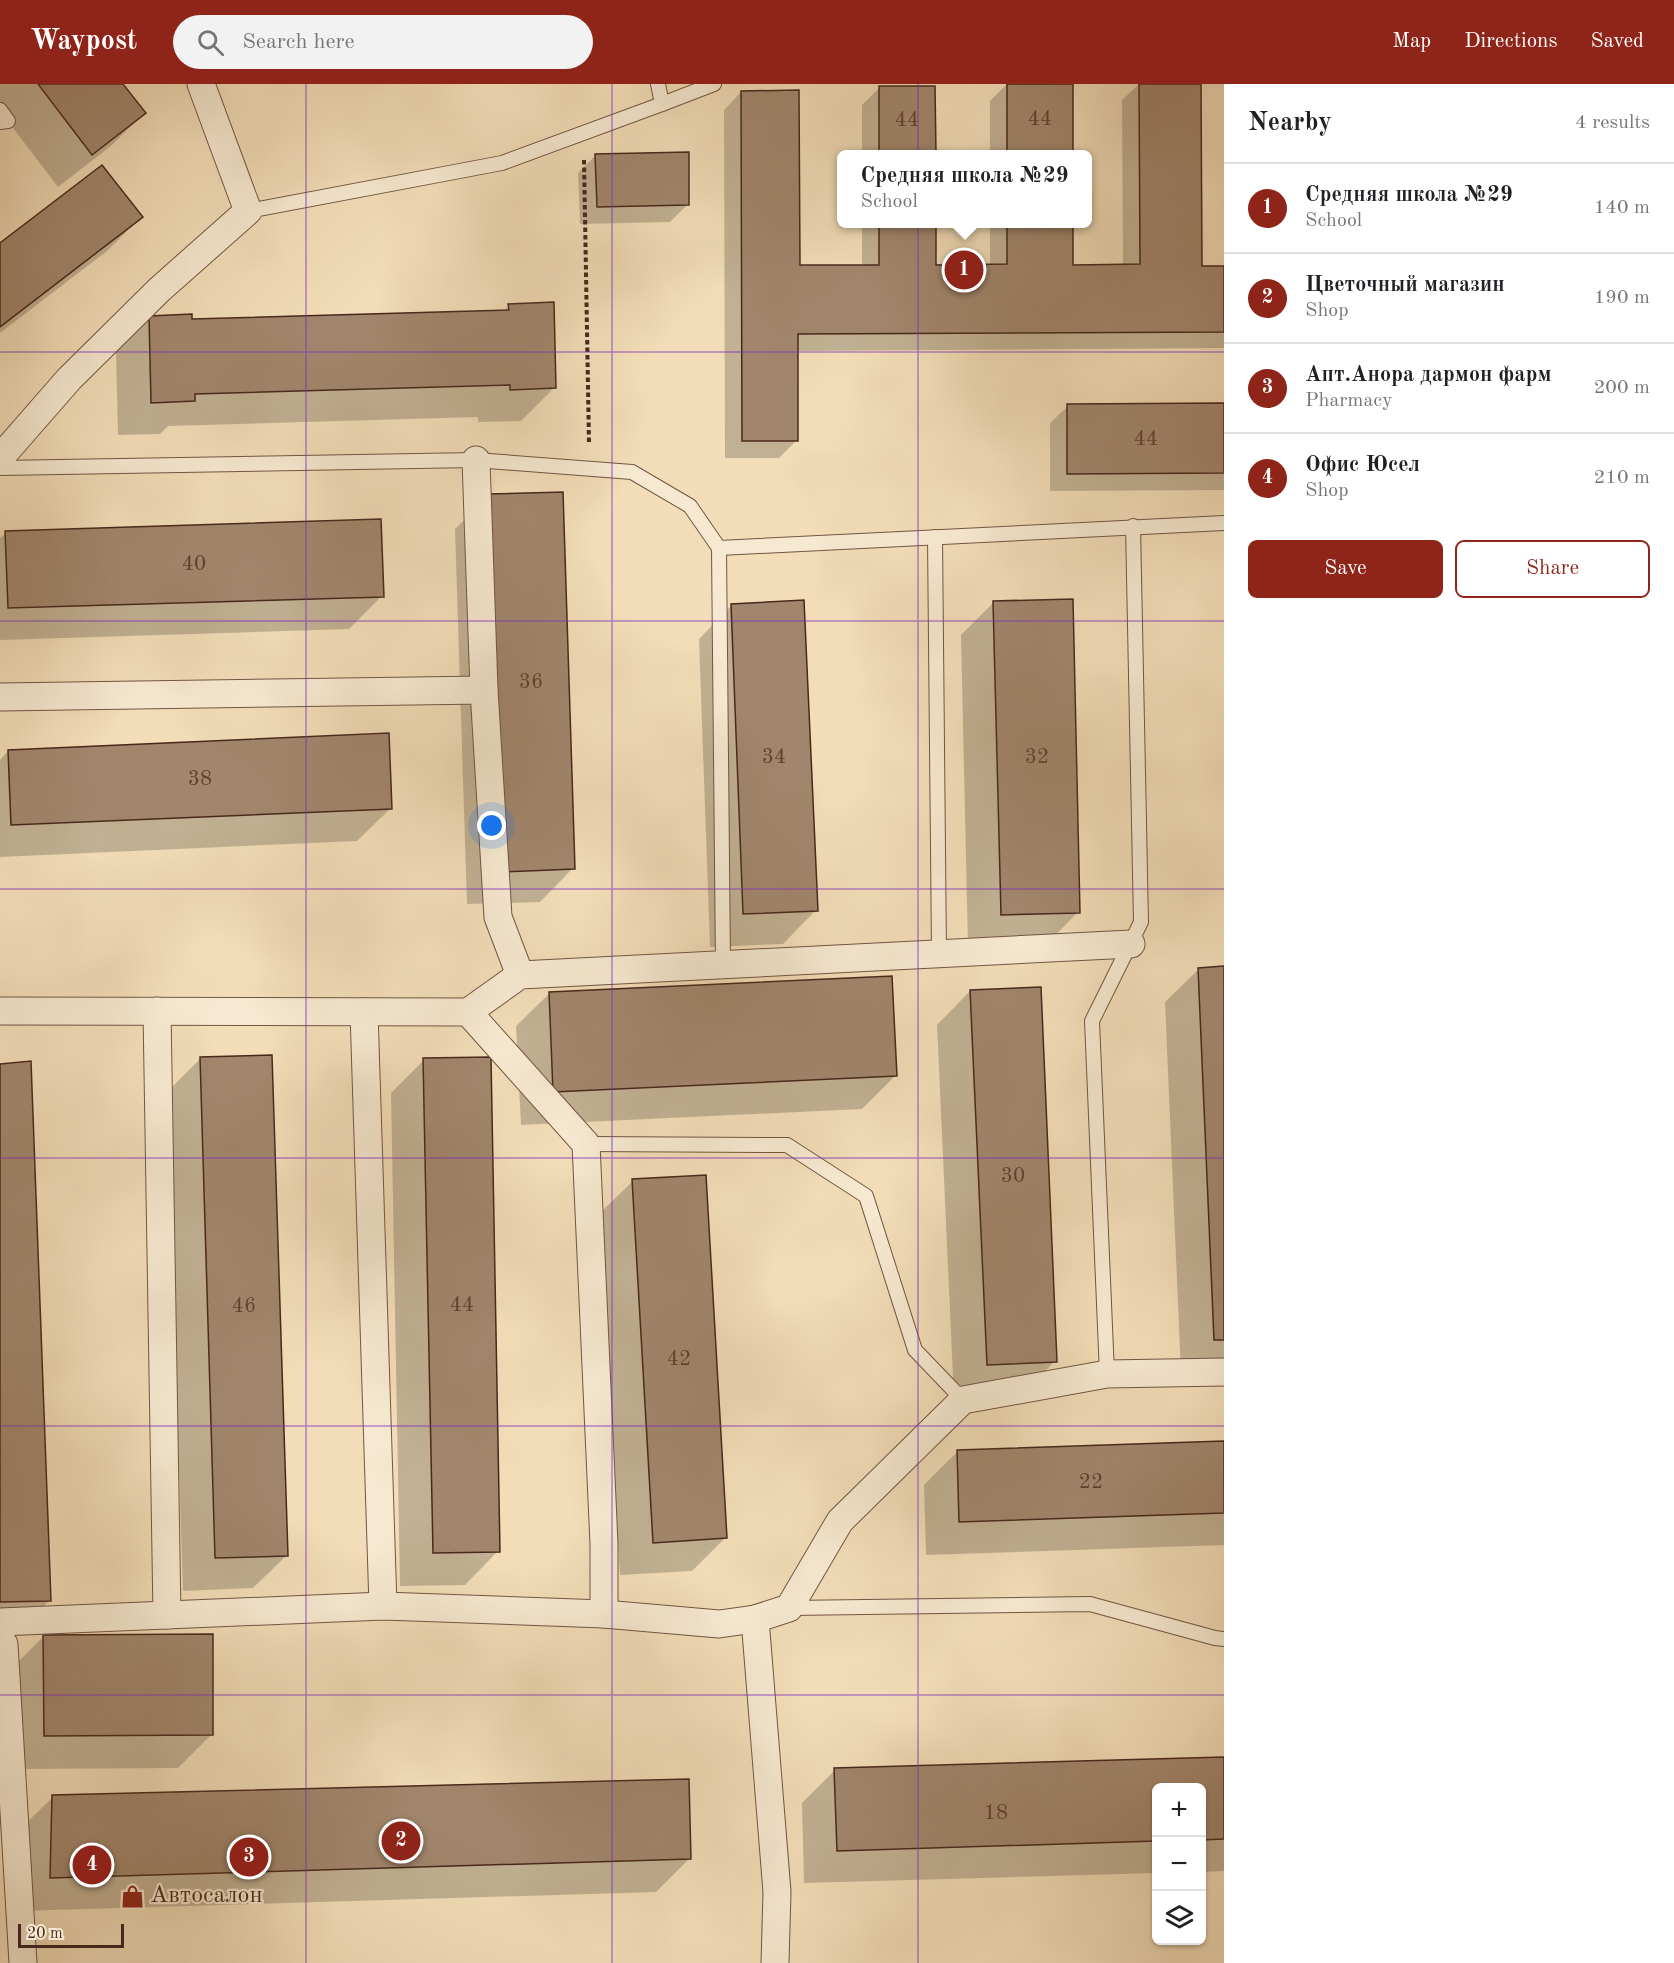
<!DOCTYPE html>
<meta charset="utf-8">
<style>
:root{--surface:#fff;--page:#f2f2f2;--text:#202124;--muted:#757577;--line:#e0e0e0;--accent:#8f2418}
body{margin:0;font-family:"Old Standard TT",serif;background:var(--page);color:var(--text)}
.controls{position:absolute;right:18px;bottom:18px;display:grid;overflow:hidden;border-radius:9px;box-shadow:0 2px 4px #0004}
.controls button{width:54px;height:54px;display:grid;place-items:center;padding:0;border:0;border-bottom:2px solid var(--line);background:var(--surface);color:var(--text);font:30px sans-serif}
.scale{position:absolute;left:18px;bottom:15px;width:106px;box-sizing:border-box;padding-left:6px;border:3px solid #49281c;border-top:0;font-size:16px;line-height:21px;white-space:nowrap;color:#49281c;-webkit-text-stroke:4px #f7e9d1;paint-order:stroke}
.you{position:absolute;left:492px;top:742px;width:21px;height:21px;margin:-15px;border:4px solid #fff;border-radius:50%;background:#1a73e8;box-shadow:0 0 0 9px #1a73e833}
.badge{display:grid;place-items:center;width:39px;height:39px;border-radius:50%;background:var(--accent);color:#fff;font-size:20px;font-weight:700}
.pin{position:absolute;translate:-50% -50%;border:3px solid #fff;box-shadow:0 2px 6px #0006}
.popup{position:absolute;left:837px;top:66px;width:255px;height:78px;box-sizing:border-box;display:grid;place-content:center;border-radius:9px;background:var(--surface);filter:drop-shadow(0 2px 4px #0005);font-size:20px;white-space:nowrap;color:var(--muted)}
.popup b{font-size:22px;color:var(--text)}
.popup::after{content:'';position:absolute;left:50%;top:100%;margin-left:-12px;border:12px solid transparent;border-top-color:var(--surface)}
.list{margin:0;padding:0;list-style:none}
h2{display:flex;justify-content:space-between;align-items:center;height:78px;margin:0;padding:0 24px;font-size:26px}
h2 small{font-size:20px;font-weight:400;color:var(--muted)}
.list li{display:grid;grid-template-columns:39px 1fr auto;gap:18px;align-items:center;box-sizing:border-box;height:90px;padding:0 24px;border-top:2px solid var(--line)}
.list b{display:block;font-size:22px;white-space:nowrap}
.list p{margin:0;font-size:20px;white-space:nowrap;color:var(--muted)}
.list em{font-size:20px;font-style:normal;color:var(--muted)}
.actions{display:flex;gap:12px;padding:18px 24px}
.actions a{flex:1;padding:14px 0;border:2px solid var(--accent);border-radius:9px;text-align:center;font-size:21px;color:var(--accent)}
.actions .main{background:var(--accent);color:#fff}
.icon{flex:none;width:33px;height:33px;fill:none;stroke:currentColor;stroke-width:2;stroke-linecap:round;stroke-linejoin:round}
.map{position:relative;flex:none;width:1224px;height:1879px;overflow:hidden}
header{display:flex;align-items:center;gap:36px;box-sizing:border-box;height:84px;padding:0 30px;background:var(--accent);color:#fff}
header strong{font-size:28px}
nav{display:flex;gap:33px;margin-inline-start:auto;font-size:21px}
.search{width:420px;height:54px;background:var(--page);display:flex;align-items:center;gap:15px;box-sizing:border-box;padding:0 21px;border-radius:33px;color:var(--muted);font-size:22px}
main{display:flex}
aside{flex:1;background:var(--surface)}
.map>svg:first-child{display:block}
.shadow{fill:#0003}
.building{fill:#a1866d;stroke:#49281c;stroke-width:1.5}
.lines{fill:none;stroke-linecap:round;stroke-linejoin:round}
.lane-casing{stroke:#735543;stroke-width:16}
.street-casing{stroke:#735543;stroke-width:29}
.path{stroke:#49281c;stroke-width:4;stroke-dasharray:4.5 3;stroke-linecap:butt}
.lane{stroke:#f7e9d1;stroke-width:14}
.street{stroke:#f7e9d1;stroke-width:27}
.grid{fill:none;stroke:#7b2cbf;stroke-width:1.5;stroke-opacity:0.55}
.labels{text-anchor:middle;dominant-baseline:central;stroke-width:4.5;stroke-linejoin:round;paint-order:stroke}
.number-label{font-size:21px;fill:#5f4030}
.poi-label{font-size:24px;fill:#49281c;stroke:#f7e9d1;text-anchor:start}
</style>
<header>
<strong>Waypost</strong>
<div class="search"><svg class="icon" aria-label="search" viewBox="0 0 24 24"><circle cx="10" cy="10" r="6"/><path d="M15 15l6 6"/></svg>Search here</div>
<nav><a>Map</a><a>Directions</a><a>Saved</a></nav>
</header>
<main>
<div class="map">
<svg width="1224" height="1879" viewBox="0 0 1224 1879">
<rect width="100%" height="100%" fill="#f2ddb8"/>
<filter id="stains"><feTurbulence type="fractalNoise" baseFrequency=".00333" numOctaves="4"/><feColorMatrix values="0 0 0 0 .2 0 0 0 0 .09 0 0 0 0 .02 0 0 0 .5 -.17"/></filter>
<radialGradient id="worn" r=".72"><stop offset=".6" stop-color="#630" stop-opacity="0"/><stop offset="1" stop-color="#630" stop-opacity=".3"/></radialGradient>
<g class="shadow">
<path d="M0,0h122l22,29 -33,33 -53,41 -58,-76z"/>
<path d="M1007,0h64v70h-81v-53z"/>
<path d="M1139,0h61v183h24v81l-428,3 1,89 -18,18h-54l-1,-348 17,-18 58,174h63v-42h72l1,42 55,-1v-41h82v42h51l-1,-166z"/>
<path d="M879,4h55v66h-72v-49z"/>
<path d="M596,71l92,49 -18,18 -90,2 -2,-51z"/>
<path d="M141,133l-34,34 -107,82v-88z"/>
<path d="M509,221l46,82 -34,34 -43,1v-5l-310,9 -8,8 -42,1 -2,-84 34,-34 40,4 312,-9z"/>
<path d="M1224,321v85l-174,1v-68l18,-17z"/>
<path d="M489,412l84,372 -33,34 -73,2 -12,-375z"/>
<path d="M6,449l376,63 -33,33 -349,11v-102z"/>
<path d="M994,518l84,310 -33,34 -77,2 -7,-313z"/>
<path d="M732,521l84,305 -33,34 -73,3 -11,-308z"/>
<path d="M8,667l383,57 -34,33 -357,16v-97z"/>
<path d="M1224,884v403l-43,2 -16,-371 34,-33z"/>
<path d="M970,907l85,370 -33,34 -68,3 -17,-373z"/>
<path d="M550,909l346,82 -34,34 -341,16 -5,-99z"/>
<path d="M200,975l87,496 -34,33 -70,3 -16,-499z"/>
<path d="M424,976l74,491 -33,34 -65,1 -9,-493z"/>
<path d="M0,982l50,534 -34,34h-16z"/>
<path d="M633,1097l92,357 -33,33 -72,4 -21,-361z"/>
<path d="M1224,1359v102l-298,10 -2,-70 34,-34z"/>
<path d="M44,1552l168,98 -34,34 -167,1v-100z"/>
<path d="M1224,1674v113l-22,1v-84h-46v85l-352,10 -2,-80 33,-33z"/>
<path d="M53,1713l637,61 -34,34 -639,19 2,-81z"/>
</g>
<g class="building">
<path d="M38,0h85l23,29 -54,42z"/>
<rect x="1007" y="0" width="66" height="70"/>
<path d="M1139,0h62l1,182h22v66l-426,2v107h-56l-1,-350 58,-1 1,175h79v-41h57v41l71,-1v-40h66v41l67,-1z"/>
<path d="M879,2h56l1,68h-57z"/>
<path d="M689,68v53l-92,2 -2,-53z"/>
<path d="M102,81l41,52 -143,110v-84z"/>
<path d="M554,218l2,86 -46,2v-5l-315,9v7l-44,2 -2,-87 43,-2v5l317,-9 -1,-6z"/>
<path d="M1224,319v70l-157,1v-70z"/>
<path d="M563,408l12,377 -75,3 -12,-378z"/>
<path d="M381,435l3,78 -376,11 -3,-77z"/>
<path d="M1073,515l7,314 -79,2 -8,-314z"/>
<path d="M804,516l14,311 -75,3 -12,-310z"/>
<path d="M389,649l3,76 -381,16 -3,-75z"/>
<path d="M1224,882v374h-10l-16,-372z"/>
<path d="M892,892l5,100 -344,16 -4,-100z"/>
<path d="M1041,903l16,375 -70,3 -17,-375z"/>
<path d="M272,971l16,501 -73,2 -15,-501z"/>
<path d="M491,973l9,495 -67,1 -10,-495z"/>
<path d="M31,977l20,540 -51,1v-538z"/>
<path d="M706,1091l21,363 -74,5 -21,-364z"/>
<path d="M1224,1357v72l-265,9 -2,-72z"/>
<path d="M213,1550v101l-169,1 -1,-101z"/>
<path d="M1224,1673v82l-22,1v-52h-46v53l-319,10 -3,-83z"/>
<path d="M689,1695l2,80 -641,19 2,-83z"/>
</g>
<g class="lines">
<defs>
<g id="lane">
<path d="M658,0l4,20 52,-20"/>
<path d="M0,26l8,11 -8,1"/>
<path d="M248,127l254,-48 160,-59"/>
<path d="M0,384l476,-8 156,12 58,34 29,42 505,-25"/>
<path d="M935,453l4,417"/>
<path d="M719,464l4,417"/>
<path d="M586,1060l201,1 79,51 49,154 48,50"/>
<path d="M1107,1290l-15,-353 49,-99 -8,-396"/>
<path d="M789,1524l301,-4 125,34 9,1"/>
</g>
<g id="street">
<path d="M0,374l69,-79 90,-89 89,-79 -47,-127"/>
<path d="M476,376l8,230"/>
<path d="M0,613l484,-7 14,227 22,58"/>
<path d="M0,927l468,1 52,-37 611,-31"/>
<path d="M157,927l10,604"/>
<path d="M364,928l19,594"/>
<path d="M468,928l118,132 18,400v70l115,10 36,-5 34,-11 51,-87 123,-121 144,-26 117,-2"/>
<path d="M755,1535l22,273 -2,71"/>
<path d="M0,1538l383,-16 221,8"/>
<path d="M0,1555l4,5 19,319"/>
</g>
</defs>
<use href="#lane" class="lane-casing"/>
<use href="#street" class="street-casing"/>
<path class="path" d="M584,76l5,284"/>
<use href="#lane" class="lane"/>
<use href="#street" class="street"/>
</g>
<path class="grid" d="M306,0v1879M612,0v1879M918,0v1879M0,268h1224M0,537h1224M0,805h1224M0,1074h1224M0,1342h1224M0,1611h1224"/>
<defs>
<symbol id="shop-bare" viewBox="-9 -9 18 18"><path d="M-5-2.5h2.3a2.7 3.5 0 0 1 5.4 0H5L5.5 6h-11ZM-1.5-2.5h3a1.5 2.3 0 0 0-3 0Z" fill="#8f2418" stroke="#f7e9d1" stroke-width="2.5" paint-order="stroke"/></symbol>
</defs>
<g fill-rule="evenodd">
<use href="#shop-bare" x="116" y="1796" width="33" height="33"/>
</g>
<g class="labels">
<g class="number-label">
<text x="1040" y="35">44</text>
<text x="907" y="36">44</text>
<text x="1146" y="355">44</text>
<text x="194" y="480">40</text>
<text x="531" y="598">36</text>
<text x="774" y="673">34</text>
<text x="1037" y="673">32</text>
<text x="200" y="695">38</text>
<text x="1013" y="1092">30</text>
<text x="462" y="1221">44</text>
<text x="244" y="1222">46</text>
<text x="679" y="1275">42</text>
<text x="1091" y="1398">22</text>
<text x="996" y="1729">18</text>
</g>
<g class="poi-label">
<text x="150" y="1812">Автосалон</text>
</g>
</g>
<rect width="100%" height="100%" filter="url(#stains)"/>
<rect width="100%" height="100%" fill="url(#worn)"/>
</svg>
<div class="controls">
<button>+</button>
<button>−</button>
<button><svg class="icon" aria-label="layers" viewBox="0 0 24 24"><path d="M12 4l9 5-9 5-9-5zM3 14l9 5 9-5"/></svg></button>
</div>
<div class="scale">20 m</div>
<div class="you"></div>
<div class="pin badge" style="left:964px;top:186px">1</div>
<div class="popup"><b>Средняя школа №29</b>School</div>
<div class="pin badge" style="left:401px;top:1757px">2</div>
<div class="pin badge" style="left:249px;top:1773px">3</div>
<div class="pin badge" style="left:92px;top:1781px">4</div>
</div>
<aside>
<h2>Nearby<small>4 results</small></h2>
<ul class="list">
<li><span class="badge">1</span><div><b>Средняя школа №29</b><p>School</p></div><em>140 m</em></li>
<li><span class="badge">2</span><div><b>Цветочный магазин</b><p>Shop</p></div><em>190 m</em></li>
<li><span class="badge">3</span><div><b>Апт.Анора дармон фарм</b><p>Pharmacy</p></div><em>200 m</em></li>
<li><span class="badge">4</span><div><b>Офис Юсел</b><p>Shop</p></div><em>210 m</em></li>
</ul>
<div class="actions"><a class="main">Save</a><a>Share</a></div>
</aside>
</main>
